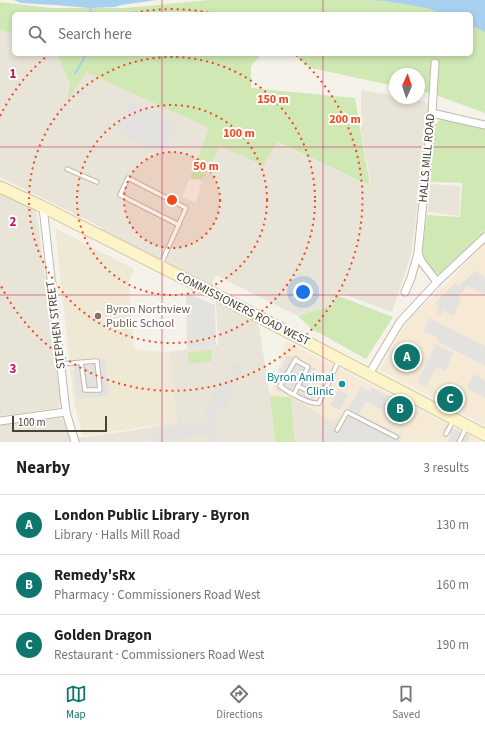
<!DOCTYPE html>
<meta charset="utf-8">
<style>
:root{--surface:#fff;--page:#f6f6f6;--text:#202124;--muted:#757577;--line:#e0e0e0;--accent:#0f766e}
body{margin:0;font-family:"Source Sans 3",sans-serif;background:var(--page);color:var(--text)}
.compass{position:absolute;left:389px;top:68px;width:36px;height:36px;border-radius:50%;background:var(--surface);box-shadow:0 2px 6px #0003;rotate:3deg}
.scale{position:absolute;left:12px;bottom:10px;width:95px;box-sizing:border-box;padding-left:4px;border:2px solid #494338;border-top:0;font-size:11px;line-height:14px;white-space:nowrap;color:#494338;-webkit-text-stroke:3px #fff;paint-order:stroke}
.you{position:absolute;left:303px;top:292px;width:14px;height:14px;margin:-10px;border:3px solid #fff;border-radius:50%;background:#1a73e8;box-shadow:0 0 0 6px #1a73e833}
.badge{display:grid;place-items:center;width:26px;height:26px;border-radius:50%;background:var(--accent);color:#fff;font-size:13px;font-weight:700}
.pin{position:absolute;translate:-50% -50%;border:2px solid #fff;box-shadow:0 1px 4px #0006}
.list{margin:0;padding:0;list-style:none}
h2{display:flex;justify-content:space-between;align-items:center;height:52px;margin:0;padding:0 16px;font-size:17px}
h2 small{font-size:13px;font-weight:400;color:var(--muted)}
.list li{display:grid;grid-template-columns:26px 1fr auto;gap:12px;align-items:center;box-sizing:border-box;height:60px;padding:0 16px;border-top:1px solid var(--line)}
.list b{display:block;font-size:15px;white-space:nowrap}
.list p{margin:0;font-size:13px;white-space:nowrap;color:var(--muted)}
.list em{font-size:13px;font-style:normal;color:var(--muted)}
.icon{flex:none;width:22px;height:22px;fill:none;stroke:currentColor;stroke-width:2;stroke-linecap:round;stroke-linejoin:round}
.map{position:relative;flex:none;width:485px;height:442px;overflow:hidden}
.search{position:absolute;background:var(--surface);box-shadow:0 2px 6px #0003;left:12px;right:12px;top:12px;height:44px;display:flex;align-items:center;gap:10px;box-sizing:border-box;padding:0 14px;border-radius:6px;color:var(--muted);font-size:15px}
.sheet{height:232px;background:var(--surface)}
nav{display:flex;justify-content:space-around;align-items:center;box-sizing:border-box;height:56px;border-top:1px solid var(--line);background:var(--surface);font-size:11px;color:var(--muted)}
nav a{display:grid;justify-items:center;gap:2px}
nav .on{color:var(--accent)}
.map>svg:first-child{display:block}
.residential{fill:#e9e4d8}
.commercial{fill:#f6ead6}
.education{fill:#eee8d4}
.green{fill:#cfe8b4}
.parking{fill:#e4e2de}
.water{fill:#a8d0f0}
.lines{fill:none;stroke-linecap:round;stroke-linejoin:round}
.stream{stroke:#a8d0f0;stroke-width:2}
.service-casing{stroke:#c0baac;stroke-width:5.5}
.minor-casing{stroke:#c0baac;stroke-width:9}
.secondary-casing{stroke:#d4c79a;stroke-width:13}
.service{stroke:#fff;stroke-width:3.5}
.minor{stroke:#fff;stroke-width:7}
.secondary{stroke:#fef4cb;stroke-width:11}
.grid{fill:none;stroke:#c2185b;stroke-width:1;stroke-opacity:0.55}
.ring{fill:none;stroke:#f8471e;stroke-width:2;stroke-dasharray:2 4}
.education-dot{fill:#8d6e63;stroke:#fff;stroke-width:1.5}
.culture-dot{fill:#0f9aa8;stroke:#fff;stroke-width:1.5}
.labels{text-anchor:middle;dominant-baseline:central;stroke-width:4;stroke-linejoin:round;paint-order:stroke}
.street-label{font-size:12px;fill:#494338;stroke:#fff}
.education-label{font-size:12px;fill:#785e54;stroke:#fff;text-anchor:start}
.culture-label{font-size:12px;fill:#0d838f;stroke:#fff;text-anchor:end}
.grid-label{font-size:13px;text-anchor:middle;font-weight:bold;fill:#c2185b;stroke:#fff;stroke-width:4;stroke-linejoin:round;paint-order:stroke}
.centre{fill:#f8471e;stroke:#fff;stroke-width:2}
.ring-label{font-size:12px;text-anchor:middle;font-weight:bold;fill:#f8471e;stroke:#fff;stroke-width:4;stroke-linejoin:round;paint-order:stroke}
</style>
<div class="map">
<svg width="485" height="442" viewBox="0 0 485 442">
<rect width="100%" height="100%" fill="#f5f2ea"/>
<g class="residential">
<path d="M0,29l14,6v19h43l13,30 -2,17 18,-30 123,57 -19,51 -8,17 14,7 6,-23 18,-35 43,19 14,-22 94,45 -10,-59v-38l34,6v2h12l16,3 3,2 4,8 -19,144 -19,57 -55,-20 -4,13 -35,11 -82,-41 -4,10 -7,-1 -104,-55v-2l-101,-50z"/>
<path d="M430,184l30,2 -1,30 -31,-4z"/>
<path d="M0,192l33,15 4,7 24,186 -3,8 -58,8z"/>
<path d="M216,299l36,20 7,8 11,69 5,46h-196l-1,-4 57,-8 42,-8 -8,-70 49,-7z"/>
<path d="M291,397l43,25 3,-5 46,25h-88z"/>
<path d="M59,418l3,1 4,5 6,18h-72v-17z"/>
</g>
<g class="commercial">
<path d="M485,243v182l-105,-55 27,-49 43,-41z"/>
<path d="M286,341l196,101h-99l-46,-25 -3,5 -43,-25 -21,-1z"/>
</g>
<path class="education" d="M55,228l79,41 -5,14 5,66 15,2 20,1 8,70 -94,14 -9,-33z"/>
<g class="green">
<path d="M210,0h169l43,6 30,8h-438v21l-14,-6v-27l51,6h74z"/>
<path d="M471,19l14,5v89l-52,-19 -14,-3v-17h-24v12l-84,-18 -18,-14h178z"/>
<path d="M57,54h205l-11,12v22l104,10 15,88 -92,-44 -15,23 -43,-19 -18,34 -12,-1 19,-51 -123,-56 -19,30 3,-18z"/>
<path d="M444,119l41,8v104l-46,43 -4,-1 -5,-4 -5,-7 -3,-8 5,-39 33,2 2,-34 -32,-1 5,-56 4,-5z"/>
<path d="M336,295l57,22 -27,42 -54,-30 -14,-13 35,-11z"/>
<path d="M211,350l1,11 -23,3 -1,-11z"/>
<path d="M270,396l21,1 4,45h-20z"/>
</g>
<g class="parking">
<path d="M130,100l47,23 -14,32 -49,-23z"/>
<path d="M475,271l10,7v17l-17,-9 -10,10 3,3 -7,17 -11,-6 -3,6 -5,-3 3,-6 -3,-4 20,-20 4,3z"/>
<path d="M186,293l29,12 1,40 -29,4z"/>
<path d="M429,318l56,28v20l-48,-25 1,-3 -14,-7z"/>
<path d="M436,344l17,9 -8,18 -9,-4 -10,19 -9,-4z"/>
<path d="M288,355l28,14 -8,15 10,6 -5,11 -17,-8 -3,4 -17,-7 6,-12 -3,-7z"/>
<path d="M105,358l4,38 -32,3 -4,-38z"/>
<path d="M234,362l9,5 -18,43 -6,-2 -5,9 3,25h-8l-1,-8 -57,8 -2,-12 55,-8 2,6 3,-1 -2,-10 -4,-2 16,-34 6,2z"/>
<path d="M474,374l11,7v17l-18,-10z"/>
<path d="M361,387l9,5 2,-4 22,11 -7,13 -21,-10 -7,12 43,22 -3,6h-12l-3,-1 -1,1h-38l-5,-3 -5,3h-11l-5,-9 11,-6 4,3z"/>
<path d="M339,390l10,5 -9,15 -10,-5z"/>
<path d="M446,425l24,11 -3,6h-19l3,-7 -8,-4z"/>
</g>
<g class="water">
<path d="M14,0h143l-36,5 -6,2 -26,1 -33,-3 -35,-2z"/>
<path d="M374,0h111v32l-14,-7v-11h-29l-15,-6 -42,-7z"/>
</g>
<g class="lines">
<g class="stream">
<path d="M89,6l3,8"/>
<path d="M75,74l11,-20"/>
</g>
<defs>
<g id="service">
<path d="M67,169l30,13"/>
<path d="M161,264l25,-56 -58,-30 -8,17 59,30"/>
<path d="M296,359l-16,27c8,6 30,19 39,17l20,-43"/>
<path d="M60,364l37,-3 3,29h-15l-4,-28"/>
<path d="M298,386l16,8"/>
<path d="M294,394l14,-27 -13,-7"/>
<path d="M337,430l10,-18 49,25"/>
<path d="M446,434l8,-15"/>
<path d="M459,442l8,-16"/>
</g>
<g id="minor">
<path d="M432,113l53,12"/>
<path d="M43,207l23,205 9,30"/>
<path d="M418,253l3,8 16,21"/>
<path d="M405,292l6,-14 7,-25 14,-140 3,-50"/>
<path d="M369,374l31,-52 37,-40 48,-45"/>
<path d="M0,421l66,-9"/>
</g>
<path id="secondary" d="M0,187l43,20 170,86 272,142"/>
</defs>
<use href="#service" class="service-casing"/>
<use href="#minor" class="minor-casing"/>
<use href="#secondary" class="secondary-casing"/>
<use href="#service" class="service"/>
<use href="#minor" class="minor"/>
<use href="#secondary" class="secondary"/>
</g>
<path class="grid" d="M162,0v14M323,0v14M162,54v388M323,54v388M0,147h485M0,295h485"/>
<circle cx="172" cy="200" r="48" fill="#f8471e" fill-opacity=".12"/>
<g class="ring">
<circle cx="172" cy="200" r="48"/>
<circle cx="172" cy="200" r="95"/>
<circle cx="172" cy="200" r="143"/>
<path d="M0 116A191 191 0 0 1 48 55M129 14A191 191 0 0 1 215 14M296 55A191 191 0 1 1 0 284"/>
</g>
<circle class="education-dot" cx="98" cy="316" r="4"/>
<circle class="culture-dot" cx="342" cy="384" r="4"/>
<g class="labels">
<g class="street-label">
<text transform="translate(427 158) rotate(-85)">HALLS MILL ROAD</text>
<text transform="translate(243 309) rotate(27)">COMMISSIONERS ROAD WEST</text>
<text transform="translate(56 325) rotate(-97)">STEPHEN STREET</text>
</g>
<g class="education-label">
<text x="106" y="309">Byron Northview<tspan x="106" dy="14">Public School</tspan></text>
</g>
<g class="culture-label">
<text x="334" y="377">Byron Animal<tspan x="334" dy="14">Clinic</tspan></text>
</g>
</g>
<g class="grid-label">
<text x="13" y="78">1</text>
<text x="13" y="226">2</text>
<text x="13" y="373">3</text>
</g>
<circle cx="172" cy="200" r="6" class="centre"/>
<g class="ring-label">
<text x="273" y="103">150 m</text>
<text x="345" y="123">200 m</text>
<text x="239" y="137">100 m</text>
<text x="206" y="170">50 m</text>
</g>
</svg>
<svg class="compass" viewBox="-18 -18 36 36"><path d="M0-13l5 13h-10z" fill="#e53935"/><path d="M0 13l5-13h-10z" fill="#757577"/></svg>
<div class="scale">100 m</div>
<div class="you"></div>
<div class="pin badge" style="left:407px;top:357px">A</div>
<div class="pin badge" style="left:400px;top:409px">B</div>
<div class="pin badge" style="left:450px;top:399px">C</div>
<div class="search"><svg class="icon" aria-label="search" viewBox="0 0 24 24"><circle cx="10" cy="10" r="6"/><path d="M15 15l6 6"/></svg>Search here</div>
</div>
<section class="sheet">
<h2>Nearby<small>3 results</small></h2>
<ul class="list">
<li><span class="badge">A</span><div><b>London Public Library - Byron</b><p>Library · Halls Mill Road</p></div><em>130 m</em></li>
<li><span class="badge">B</span><div><b>Remedy'sRx</b><p>Pharmacy · Commissioners Road West</p></div><em>160 m</em></li>
<li><span class="badge">C</span><div><b>Golden Dragon</b><p>Restaurant · Commissioners Road West</p></div><em>190 m</em></li>
</ul>
</section>
<nav>
<a class="on"><svg class="icon" aria-label="map" viewBox="0 0 24 24"><path d="M3 6l6-2 6 2 6-2v14l-6 2-6-2-6 2zM9 4v14M15 6v14"/></svg>Map</a>
<a><svg class="icon" aria-label="directions" viewBox="0 0 24 24"><path d="M12 3l9 9-9 9-9-9zM9 14v-3h6M13 9l2 2-2 2"/></svg>Directions</a>
<a><svg class="icon" aria-label="saved" viewBox="0 0 24 24"><path d="M7 4h10v16l-5-4-5 4z"/></svg>Saved</a>
</nav>
